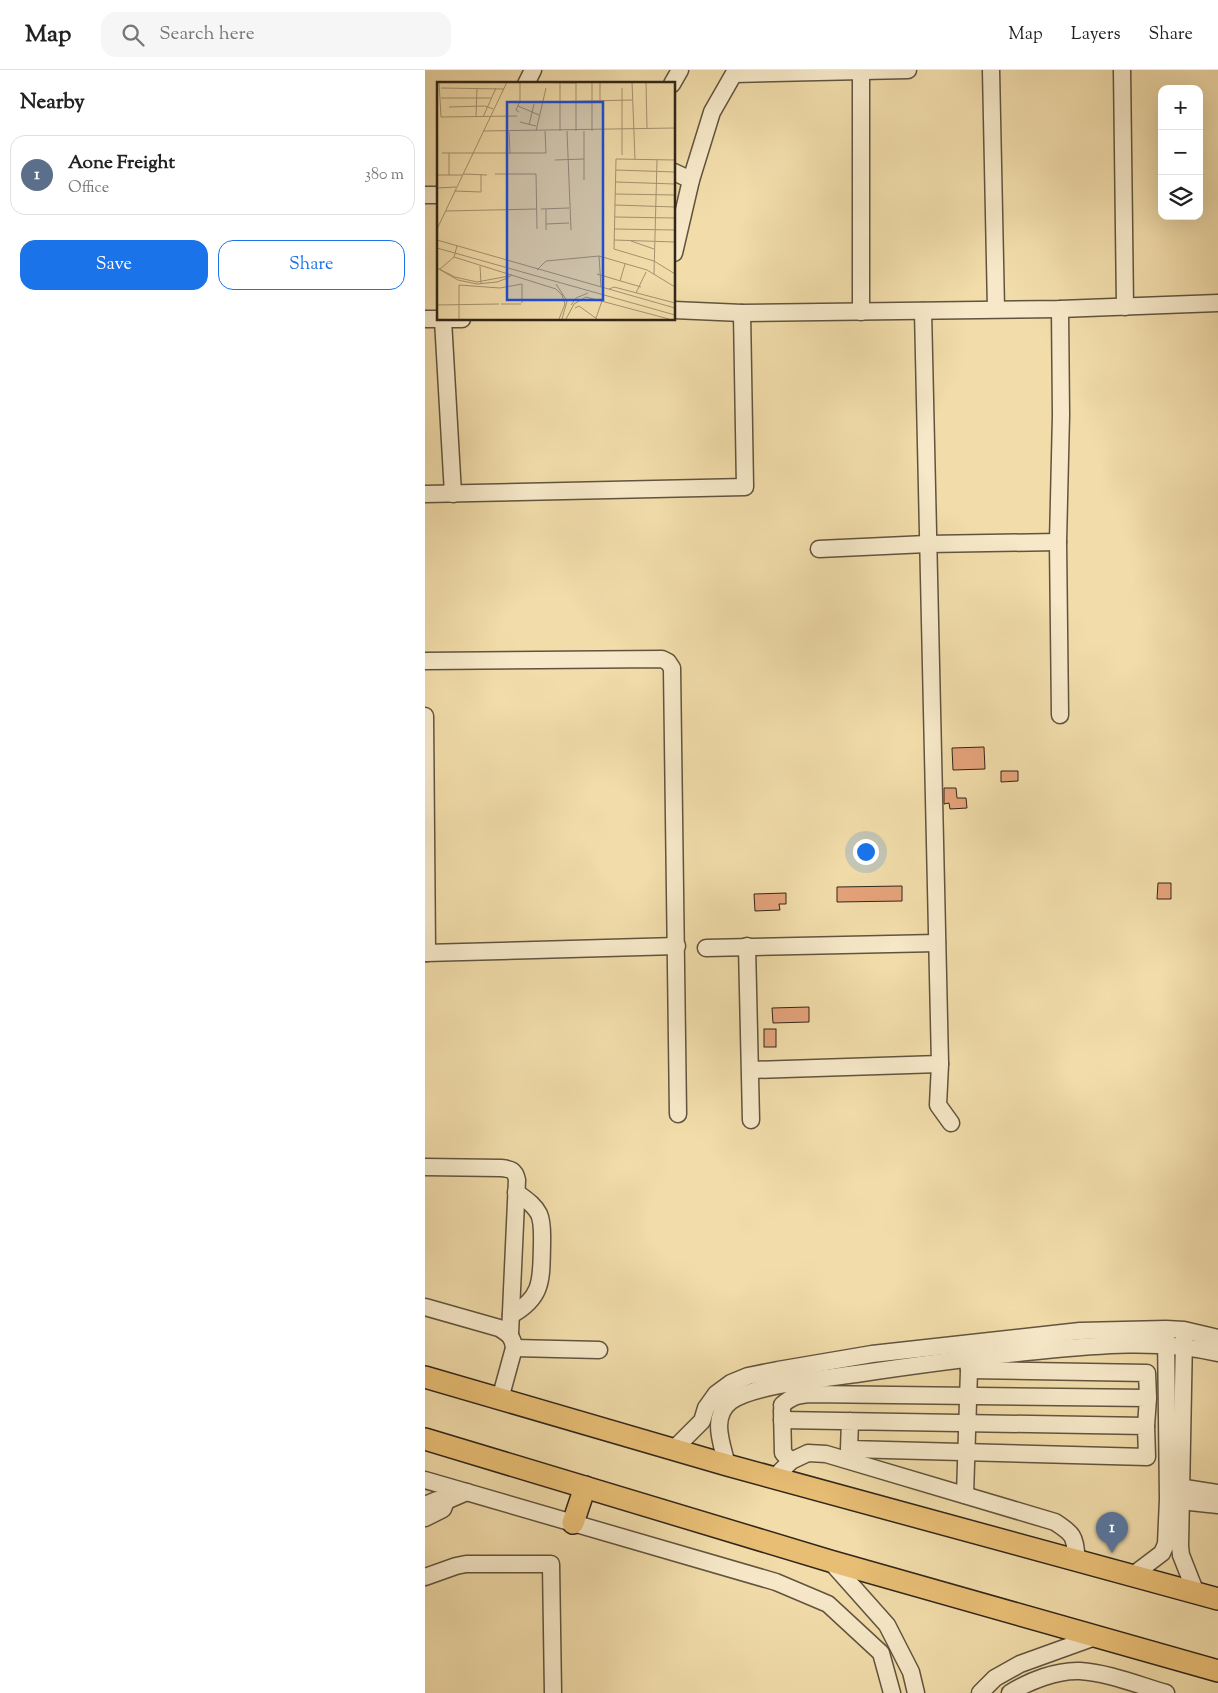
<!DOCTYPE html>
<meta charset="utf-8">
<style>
:root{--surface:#fff;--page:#f6f6f6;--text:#222;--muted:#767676;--line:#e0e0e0;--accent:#1a73e8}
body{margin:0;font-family:"Sorts Mill Goudy",serif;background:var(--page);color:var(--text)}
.controls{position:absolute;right:15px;top:15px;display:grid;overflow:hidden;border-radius:10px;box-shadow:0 5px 20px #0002}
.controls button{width:45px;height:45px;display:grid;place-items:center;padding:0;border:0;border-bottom:1px solid var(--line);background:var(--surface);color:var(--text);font:25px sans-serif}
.you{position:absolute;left:440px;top:781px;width:18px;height:18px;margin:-12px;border:4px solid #fff;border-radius:50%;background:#1a73e8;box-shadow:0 0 0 8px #1a73e833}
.badge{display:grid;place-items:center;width:32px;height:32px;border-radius:50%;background:var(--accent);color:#fff;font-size:16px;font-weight:700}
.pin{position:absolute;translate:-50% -41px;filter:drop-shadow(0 1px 2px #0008)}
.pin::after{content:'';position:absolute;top:26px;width:18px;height:15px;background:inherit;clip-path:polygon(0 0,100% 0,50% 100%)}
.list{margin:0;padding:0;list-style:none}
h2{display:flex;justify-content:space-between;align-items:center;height:65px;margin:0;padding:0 20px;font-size:21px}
h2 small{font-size:16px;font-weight:400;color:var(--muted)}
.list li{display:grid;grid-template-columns:32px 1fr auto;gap:15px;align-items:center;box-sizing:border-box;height:80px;margin:0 10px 10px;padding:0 10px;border:1px solid var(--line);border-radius:15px}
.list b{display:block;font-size:19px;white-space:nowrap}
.list p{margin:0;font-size:16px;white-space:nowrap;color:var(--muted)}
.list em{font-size:16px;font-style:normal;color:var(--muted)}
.actions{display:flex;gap:10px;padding:15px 20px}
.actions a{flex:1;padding:11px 0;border:1px solid var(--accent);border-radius:15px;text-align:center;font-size:18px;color:var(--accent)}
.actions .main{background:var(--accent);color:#fff}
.icon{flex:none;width:28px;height:28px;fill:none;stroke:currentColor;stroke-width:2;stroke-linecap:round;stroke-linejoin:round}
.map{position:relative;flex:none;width:793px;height:1623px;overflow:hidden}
header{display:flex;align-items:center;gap:30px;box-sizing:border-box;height:70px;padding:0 25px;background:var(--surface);border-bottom:1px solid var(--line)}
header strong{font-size:24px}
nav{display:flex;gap:28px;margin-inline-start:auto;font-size:18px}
.search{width:350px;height:45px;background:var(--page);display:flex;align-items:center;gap:12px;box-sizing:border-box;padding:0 18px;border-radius:15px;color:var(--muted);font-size:19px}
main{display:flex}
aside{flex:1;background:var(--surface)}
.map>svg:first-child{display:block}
.building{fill:#e5a37b;stroke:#31261a}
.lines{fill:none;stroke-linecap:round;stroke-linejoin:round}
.minor-casing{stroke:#61543e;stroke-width:19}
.major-casing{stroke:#31261a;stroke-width:24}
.minor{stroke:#f6e8c8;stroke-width:16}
.major{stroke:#e8be75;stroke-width:21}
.inset-road{fill:none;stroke:#a49370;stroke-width:1}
.view{fill:#1d4ed8;fill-opacity:0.15;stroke:#1d4ed8;stroke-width:2.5}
.inset-edge{fill:none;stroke:#31261a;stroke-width:2.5}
</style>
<header>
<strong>Map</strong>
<div class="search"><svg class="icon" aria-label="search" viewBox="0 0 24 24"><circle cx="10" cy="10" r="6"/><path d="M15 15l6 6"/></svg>Search here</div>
<nav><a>Map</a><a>Layers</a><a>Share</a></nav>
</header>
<main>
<aside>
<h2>Nearby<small></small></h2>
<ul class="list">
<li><span class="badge" style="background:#5c6f8a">1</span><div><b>Aone Freight</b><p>Office</p></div><em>380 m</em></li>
</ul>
<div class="actions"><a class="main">Save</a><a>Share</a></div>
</aside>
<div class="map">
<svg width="793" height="1623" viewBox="0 0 793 1623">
<rect width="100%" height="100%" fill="#f1dcaa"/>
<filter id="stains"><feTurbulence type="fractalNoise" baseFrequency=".004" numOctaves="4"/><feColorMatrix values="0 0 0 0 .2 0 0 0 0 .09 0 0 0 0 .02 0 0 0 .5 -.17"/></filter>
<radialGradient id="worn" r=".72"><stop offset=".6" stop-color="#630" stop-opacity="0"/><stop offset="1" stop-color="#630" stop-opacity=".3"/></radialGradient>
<g class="building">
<path d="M559,677l1,22 -32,1 -1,-22z"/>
<path d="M576,701h17v10l-17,1z"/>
<path d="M519,718h12l1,10h9l1,10 -17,1 -1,-6 -5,1z"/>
<path d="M733,813h13v16h-14z"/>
<path d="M477,816v15l-65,1v-15z"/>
<path d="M361,823v11h-7l1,6 -25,1 -1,-17z"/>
<path d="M384,937v15l-36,1 -1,-15z"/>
<rect x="339" y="959" width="12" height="18"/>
</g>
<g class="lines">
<defs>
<g id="minor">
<path d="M436,0v242"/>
<path d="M566,0l5,239"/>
<path d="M697,0l3,237"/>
<path d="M309,4l174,-4"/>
<path d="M101,14l7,-14"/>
<path d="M247,14l8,-14"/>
<path d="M249,102l17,8"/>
<path d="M0,125h14"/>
<path d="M249,183l17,-73 21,-68 24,-42"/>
<path d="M635,239l1,106 -3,127 2,173"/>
<path d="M249,240l68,3 318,-4 158,-6"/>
<path d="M498,241l17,753 -2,41 13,18"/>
<path d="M0,249h37"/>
<path d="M18,250l10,174"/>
<path d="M0,424l320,-7 -3,-174"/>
<path d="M394,479l108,-5 131,-2"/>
<path d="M0,591l237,-2 6,3 4,6 6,446"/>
<path d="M0,646l2,237"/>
<path d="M322,876l4,174"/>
<path d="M281,878l231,-5"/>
<path d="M0,883l252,-7"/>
<path d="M326,1000l189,-6"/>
<path d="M0,1097l76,1c10,1 14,2 16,12l-7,154"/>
<path d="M0,1237l74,21c10,6 14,9 15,20l-14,51"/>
<path d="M86,1245c33,-18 30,-37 31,-70 0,-10 1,-22 -3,-31 -5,-10 -14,-15 -23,-22"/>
<path d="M759,1267l-4,209 1,9 15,38"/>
<path d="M89,1278l85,2"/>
<path d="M544,1300l178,3 1,25"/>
<path d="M357,1335c9,-8 15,-10 27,-11l339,4 -2,28"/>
<path d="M357,1340l1,43 8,8"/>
<path d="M357,1350l364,6 1,31 -298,-8 1,-28"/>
<path d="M249,1379l28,-28 4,-13 10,-14 15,-11 17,-7 30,-6 94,-16 208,-23 86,-2 18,1 34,8"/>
<path d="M302,1395c-5,-21 -17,-48 4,-64 22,-16 96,-23 125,-27 60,-9 120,-17 181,-23 60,-6 122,-12 181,2"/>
<path d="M350,1407l16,-16 17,-8 18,1 229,68c20,13 19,14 22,37"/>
<path d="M0,1410l351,102 52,22 53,49 11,40"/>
<path d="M747,1416l46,7"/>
<path d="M540,1425l4,-125 -1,-9"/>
<path d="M746,1430l47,5"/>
<path d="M0,1435l12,-5 9,1 21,-9"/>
<path d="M0,1448l18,-9 3,-8"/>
<path d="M405,1491l57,64 24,47 5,21"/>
<path d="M708,1505l29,-22 4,-9 2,-45 -2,-165"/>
<path d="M0,1507l31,-11 10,-2h85l2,129"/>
<path d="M555,1623l15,-15 25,-14 75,-27"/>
<path d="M585,1623c19,-12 47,-23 70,-22 29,2 58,14 86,22"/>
</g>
<g id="major">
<path d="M0,1307l302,88 491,134"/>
<path d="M0,1369l405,122 388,110"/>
<path d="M148,1453l12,-36"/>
</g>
</defs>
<use href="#minor" class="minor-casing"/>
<use href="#major" class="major-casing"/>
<use href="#minor" class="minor"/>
<use href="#major" class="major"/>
</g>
<g transform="translate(12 12)">
<rect width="238" height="238" fill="#f1dcaa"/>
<path class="inset-road" d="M2,0l2,35 76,-1M79,0l60,1v48M155,0v49M163,0v20M195,0l3,77M209,0l1,47M123,1v48M4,6l63,1M185,6v67M4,16h50M107,20l88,-2M81,24l21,9M12,25l36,-1 8,3M82,30l-3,-2 4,-9v-18M39,35l1,-29M46,35l13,-29M83,40l16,4M92,43l5,-21M46,49l192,-3M99,49l10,-43M130,49l4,99M147,49v49M72,50l1,22M5,71h104l-1,-22M12,71v22M118,78l29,-1M238,78l-59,-1 -2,90 40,12 21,13M179,88l59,2M26,92l24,1M58,92h41l1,55M70,92v36M0,93h25M179,100l59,2M0,106l19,-1M18,109l26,1v-18M178,112l60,1M178,123l60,2M104,127l28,-1M109,127v21M9,129l91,-2M178,135l60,1M109,142l23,-1M0,147l70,-147M178,147l60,1M0,158l238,68M177,158l61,2M194,159l23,8M0,166l238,67M162,174l2,31M17,175l102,32 6,6 3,9 -6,15M43,184l1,17M3,187l14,-12 3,-11M100,188l9,-9 53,-5 48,14 28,17M160,192l44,13M217,192l3,-114M72,194l-32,6 -22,-5 -18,-9 21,12 19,4 20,-2 8,-3 7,-4M183,199l5,-17M119,202l11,17 -5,18M22,203l41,3 22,-4v19M22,203v34M172,207l5,-2 61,16M199,211l10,-21M64,222h20M0,223l62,-1M134,223l5,-7 12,-5M138,226l4,-2 18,13M159,236l6,-17M129,237l8,-15 12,-7 83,22"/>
<path class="view" d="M70,20h96v198h-96z"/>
<rect width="238" height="238" class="inset-edge"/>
</g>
<rect width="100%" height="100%" filter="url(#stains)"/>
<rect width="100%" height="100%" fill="url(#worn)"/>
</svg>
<div class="controls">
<button>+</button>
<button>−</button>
<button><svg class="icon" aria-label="layers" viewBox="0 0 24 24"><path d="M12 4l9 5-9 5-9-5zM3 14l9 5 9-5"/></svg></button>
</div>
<div class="you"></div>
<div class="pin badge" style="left:687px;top:1483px;background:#5c6f8a">1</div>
</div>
</main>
